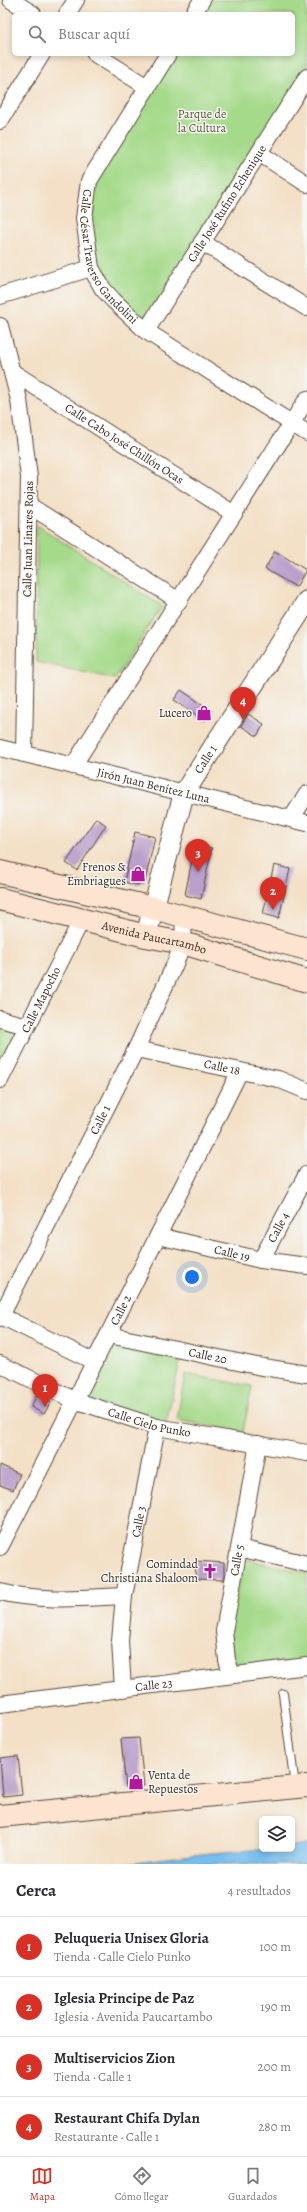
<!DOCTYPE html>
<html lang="es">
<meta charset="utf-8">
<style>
:root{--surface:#fff;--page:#f7f7f7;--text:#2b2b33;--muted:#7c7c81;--line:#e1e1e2;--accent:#d93025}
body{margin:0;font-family:Alegreya,serif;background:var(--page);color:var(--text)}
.controls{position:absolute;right:12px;bottom:12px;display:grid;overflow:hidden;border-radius:6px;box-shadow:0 2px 6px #0003}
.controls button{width:36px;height:36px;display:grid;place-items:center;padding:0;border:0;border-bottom:1px solid var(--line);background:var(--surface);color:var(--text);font:20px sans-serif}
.you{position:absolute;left:192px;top:1277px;width:14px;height:14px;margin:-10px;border:3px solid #fff;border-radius:50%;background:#1a73e8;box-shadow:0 0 0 6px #1a73e833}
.badge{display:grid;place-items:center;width:26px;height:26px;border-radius:50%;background:var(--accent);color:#fff;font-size:13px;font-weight:700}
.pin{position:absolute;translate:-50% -33px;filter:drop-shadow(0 1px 2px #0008)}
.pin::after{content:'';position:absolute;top:21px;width:14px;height:12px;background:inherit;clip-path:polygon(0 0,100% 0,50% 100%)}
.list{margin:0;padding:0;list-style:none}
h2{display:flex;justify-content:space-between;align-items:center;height:52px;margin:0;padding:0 16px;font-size:17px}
h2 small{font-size:13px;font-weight:400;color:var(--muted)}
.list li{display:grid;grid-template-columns:26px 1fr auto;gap:12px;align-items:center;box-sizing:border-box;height:60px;padding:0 16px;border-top:1px solid var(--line)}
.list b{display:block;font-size:15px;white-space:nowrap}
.list p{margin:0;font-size:13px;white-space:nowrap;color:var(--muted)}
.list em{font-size:13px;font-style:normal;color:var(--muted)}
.icon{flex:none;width:22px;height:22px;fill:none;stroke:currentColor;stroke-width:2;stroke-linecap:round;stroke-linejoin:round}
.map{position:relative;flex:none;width:307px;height:1864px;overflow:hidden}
.search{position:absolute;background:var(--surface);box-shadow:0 2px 6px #0003;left:12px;right:12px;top:12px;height:44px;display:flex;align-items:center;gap:10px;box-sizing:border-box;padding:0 14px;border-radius:6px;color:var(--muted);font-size:15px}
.sheet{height:292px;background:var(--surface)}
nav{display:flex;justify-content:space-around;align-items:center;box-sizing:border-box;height:56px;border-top:1px solid var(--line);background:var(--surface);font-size:11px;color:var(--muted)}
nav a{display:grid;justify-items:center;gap:2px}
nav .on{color:var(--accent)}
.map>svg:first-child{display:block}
.green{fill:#a5da8a;stroke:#708254}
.water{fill:#76beee;stroke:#587486}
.building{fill:#baa1cc}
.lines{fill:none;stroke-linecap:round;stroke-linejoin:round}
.service-casing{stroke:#574537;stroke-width:10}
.minor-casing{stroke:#574537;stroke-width:18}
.tertiary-casing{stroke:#574537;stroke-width:22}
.secondary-casing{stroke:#574537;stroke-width:24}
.service{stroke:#fff;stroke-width:8}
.minor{stroke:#fff;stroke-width:16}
.tertiary{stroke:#fff;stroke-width:20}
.secondary{stroke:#fde4d1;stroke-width:22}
.labels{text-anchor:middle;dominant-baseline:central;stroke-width:3;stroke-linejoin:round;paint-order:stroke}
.park-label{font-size:12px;fill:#565639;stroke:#f6f6f2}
.street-label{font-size:12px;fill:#3b2a1e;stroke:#f6f6f2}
.poi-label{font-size:12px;fill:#3b2a1e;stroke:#f6f6f2;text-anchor:end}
</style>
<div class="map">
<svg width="307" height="1864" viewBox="0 0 307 1864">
<rect width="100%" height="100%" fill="#f6f6f2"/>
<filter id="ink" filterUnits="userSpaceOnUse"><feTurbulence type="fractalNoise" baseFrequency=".025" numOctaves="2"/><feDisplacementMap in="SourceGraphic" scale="8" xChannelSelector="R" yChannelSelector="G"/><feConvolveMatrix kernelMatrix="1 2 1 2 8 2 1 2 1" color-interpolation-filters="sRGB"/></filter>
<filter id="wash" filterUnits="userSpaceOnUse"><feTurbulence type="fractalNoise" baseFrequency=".012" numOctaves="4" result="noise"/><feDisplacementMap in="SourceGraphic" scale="16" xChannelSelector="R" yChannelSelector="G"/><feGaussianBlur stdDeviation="0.9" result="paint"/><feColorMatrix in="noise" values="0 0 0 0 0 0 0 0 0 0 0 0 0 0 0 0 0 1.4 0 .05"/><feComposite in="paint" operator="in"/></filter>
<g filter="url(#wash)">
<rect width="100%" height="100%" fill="#f3e0c6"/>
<g class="green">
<path d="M209,0h98v66l-157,247 -8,4 -5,-1 -36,-40 -11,-47 7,-54 78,-121h118v-40h-93z"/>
<path d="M37,525l125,81 -47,73 -79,-17z"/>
<path d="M0,1024l18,5 -18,35z"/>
<path d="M111,1339l71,15 -17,73 -85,-24z"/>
<path d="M185,1374l67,12 -9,46 -66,-12z"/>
<path d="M244,1559l63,14v94l-70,12 -8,-48z"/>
</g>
<path class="water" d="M307,1844v20h-186c57,-8 114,-15 171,-15v-3z"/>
<g id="blocks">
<g class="building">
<path d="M275,551l31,19 -10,17 -31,-18z"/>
<path d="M181,690l31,21 -7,10 -31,-21z"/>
<path d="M248,714l16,10 -7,12 -16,-10z"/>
<path d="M96,818l10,7 -29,45 -11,-7z"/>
<path d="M135,832l20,5 -10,44 -8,4 -13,-3z"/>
<path d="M195,845l17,3 -11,51 -16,-4z"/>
<path d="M274,865l16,4 -11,49 -16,-4z"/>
<path d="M37,1395l14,7 -7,12 -13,-7z"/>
<path d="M0,1465l20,9 -7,16 -13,-5z"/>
<path d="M196,1561l28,2v17l-29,-1z"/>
<path d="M139,1738l5,48 -18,2 -5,-49z"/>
<path d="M18,1756l4,39 -19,2 -3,-39z"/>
</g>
</g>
</g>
<g filter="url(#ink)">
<use href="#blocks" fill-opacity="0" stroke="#574537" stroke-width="1"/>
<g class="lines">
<defs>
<path id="service" d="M283,1694l12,92"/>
<g id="minor">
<path d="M11,0l22,14"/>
<path d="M67,14l9,-14"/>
<path d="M193,14l9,-14"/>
<path d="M95,54l52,33"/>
<path id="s1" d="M168,54l-79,127 -5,37 7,50 12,21 10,11 33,31 161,102"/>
<path d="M0,121l42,-67"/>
<path d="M259,153l48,31"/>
<path d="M202,242l105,66"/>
<path d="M0,296l91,-28"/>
<path d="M0,326l19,74 10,77 -5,277"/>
<path id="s2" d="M146,331l161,-254"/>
<path id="s3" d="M14,373l220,141"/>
<path d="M30,506l149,95"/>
<path id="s4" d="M0,748l307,75"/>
<path d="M73,766l234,-367"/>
<path d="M291,819l16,-25"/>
<path d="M0,1019l27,7"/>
<path id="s5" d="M136,1049l142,30 29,12"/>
<path id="s6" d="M0,1080l82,-161"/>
<path id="s7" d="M158,1236l103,24 46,6"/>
<path id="s8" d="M261,1260l46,-86"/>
<path d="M1,1316l94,46"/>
<path id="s9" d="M0,1318l136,-269 38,-83 9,-23 1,-27"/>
<path id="s10" d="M109,1335l148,31 50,8"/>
<path id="s11" d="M0,1364l74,36 83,27 150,26"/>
<path id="s12" d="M0,1547c82,-158 161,-317 240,-476"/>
<path d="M239,1548l68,16"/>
<path d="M0,1592c41,10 83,6 124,4"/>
<path id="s13" d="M232,1675l-5,-15 -3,-29 34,-187"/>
<path id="s14" d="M123,1689l-3,-48 4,-45 33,-169"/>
<path id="s15" d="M0,1704l307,-38"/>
</g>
<g id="tertiary">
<path id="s16" d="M146,936l38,-143 123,-192"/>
</g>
<g id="secondary">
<path d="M0,872l153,36 154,41"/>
<path id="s17" d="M0,899l146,37 37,7 124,38"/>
<path d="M0,1816l307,-30"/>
</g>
</defs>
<use href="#service" class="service-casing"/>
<use href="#minor" class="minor-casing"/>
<use href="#tertiary" class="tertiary-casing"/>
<use href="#secondary" class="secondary-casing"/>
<use href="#service" class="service"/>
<use href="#minor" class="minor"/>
<use href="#tertiary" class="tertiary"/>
<use href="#secondary" class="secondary"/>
</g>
</g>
<defs>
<symbol id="shop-bare" viewBox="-9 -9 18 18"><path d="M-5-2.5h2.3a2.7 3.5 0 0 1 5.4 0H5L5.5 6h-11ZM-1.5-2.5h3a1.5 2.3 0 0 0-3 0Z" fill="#b5179e" stroke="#f6f6f2" stroke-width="2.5" paint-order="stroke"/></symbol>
<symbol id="church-bare" viewBox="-9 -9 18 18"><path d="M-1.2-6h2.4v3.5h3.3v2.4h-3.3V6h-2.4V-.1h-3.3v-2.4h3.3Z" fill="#b5179e" stroke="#f6f6f2" stroke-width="2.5" paint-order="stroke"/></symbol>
</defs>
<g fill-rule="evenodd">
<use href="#shop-bare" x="193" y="702" width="22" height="22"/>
<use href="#shop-bare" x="127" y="863" width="22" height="22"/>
<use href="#church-bare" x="199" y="1560" width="22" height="22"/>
<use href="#shop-bare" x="125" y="1771" width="22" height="22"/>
</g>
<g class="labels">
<g class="park-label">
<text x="202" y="114">Parque de<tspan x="202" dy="14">la Cultura</tspan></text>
</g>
<g class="street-label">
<text stroke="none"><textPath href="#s2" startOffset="151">Calle José Rufino Echenique</textPath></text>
<text stroke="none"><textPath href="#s1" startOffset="233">Calle César Traverso Gandolini</textPath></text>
<text stroke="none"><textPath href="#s3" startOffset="131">Calle Cabo José Chillón Ocas</textPath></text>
<text transform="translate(28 539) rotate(-89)">Calle Juan Linares Rojas</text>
<text stroke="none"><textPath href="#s16" startOffset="188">Calle 1</textPath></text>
<text stroke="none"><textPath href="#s4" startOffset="158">Jirón Juan Benítez Luna</textPath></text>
<text stroke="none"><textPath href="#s17" startOffset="159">Avenida Paucartambo</textPath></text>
<text stroke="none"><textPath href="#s6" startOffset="90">Calle Mapocho</textPath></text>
<text stroke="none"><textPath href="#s5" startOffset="88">Calle 18</textPath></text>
<text stroke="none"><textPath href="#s9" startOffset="222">Calle 1</textPath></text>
<text stroke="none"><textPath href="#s8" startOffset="37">Calle 4</textPath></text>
<text stroke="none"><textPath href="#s7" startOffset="76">Calle 19</textPath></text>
<text stroke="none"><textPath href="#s12" startOffset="266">Calle 2</textPath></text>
<text stroke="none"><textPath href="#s10" startOffset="101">Calle 20</textPath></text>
<text stroke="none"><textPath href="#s11" startOffset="161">Calle Cielo Punko</textPath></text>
<text stroke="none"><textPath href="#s14" startOffset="169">Calle 3</textPath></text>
<text stroke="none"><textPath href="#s13" startOffset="117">Calle 5</textPath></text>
<text stroke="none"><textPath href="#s15" startOffset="155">Calle 23</textPath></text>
</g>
<g class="poi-label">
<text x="192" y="713">Lucero</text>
<text x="126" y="867">Frenos &amp;<tspan x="126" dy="14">Embriagues</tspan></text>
<text x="198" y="1564">Comindad<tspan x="198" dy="14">Christiana Shaloom</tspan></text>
<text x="148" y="1775" text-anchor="start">Venta de<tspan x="148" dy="14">Repuestos</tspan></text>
</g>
</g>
</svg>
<div class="controls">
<button><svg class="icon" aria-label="layers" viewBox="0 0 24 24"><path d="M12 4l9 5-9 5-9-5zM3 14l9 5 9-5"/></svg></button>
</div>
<div class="you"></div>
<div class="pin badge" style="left:45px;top:1407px">1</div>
<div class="pin badge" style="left:273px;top:910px">2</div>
<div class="pin badge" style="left:198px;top:872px">3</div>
<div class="pin badge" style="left:243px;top:720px">4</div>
<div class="search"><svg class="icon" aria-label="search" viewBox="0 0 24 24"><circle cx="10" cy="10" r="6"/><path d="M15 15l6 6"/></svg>Buscar aquí</div>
</div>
<section class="sheet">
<h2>Cerca<small>4 resultados</small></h2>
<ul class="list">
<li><span class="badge">1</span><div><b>Peluqueria Unisex Gloria</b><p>Tienda · Calle Cielo Punko</p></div><em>100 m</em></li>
<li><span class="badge">2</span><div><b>Iglesia Principe de Paz</b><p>Iglesia · Avenida Paucartambo</p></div><em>190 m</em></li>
<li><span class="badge">3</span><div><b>Multiservicios Zion</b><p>Tienda · Calle 1</p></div><em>200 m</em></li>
<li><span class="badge">4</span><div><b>Restaurant Chifa Dylan</b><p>Restaurante · Calle 1</p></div><em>280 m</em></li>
</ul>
</section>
<nav>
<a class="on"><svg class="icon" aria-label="map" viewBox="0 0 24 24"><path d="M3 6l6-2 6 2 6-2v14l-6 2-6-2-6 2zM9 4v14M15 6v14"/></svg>Mapa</a>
<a><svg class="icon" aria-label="directions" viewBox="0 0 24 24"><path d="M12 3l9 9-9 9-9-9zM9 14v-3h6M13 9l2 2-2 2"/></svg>Cómo llegar</a>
<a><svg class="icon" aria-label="saved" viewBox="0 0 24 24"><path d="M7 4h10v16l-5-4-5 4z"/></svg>Guardados</a>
</nav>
